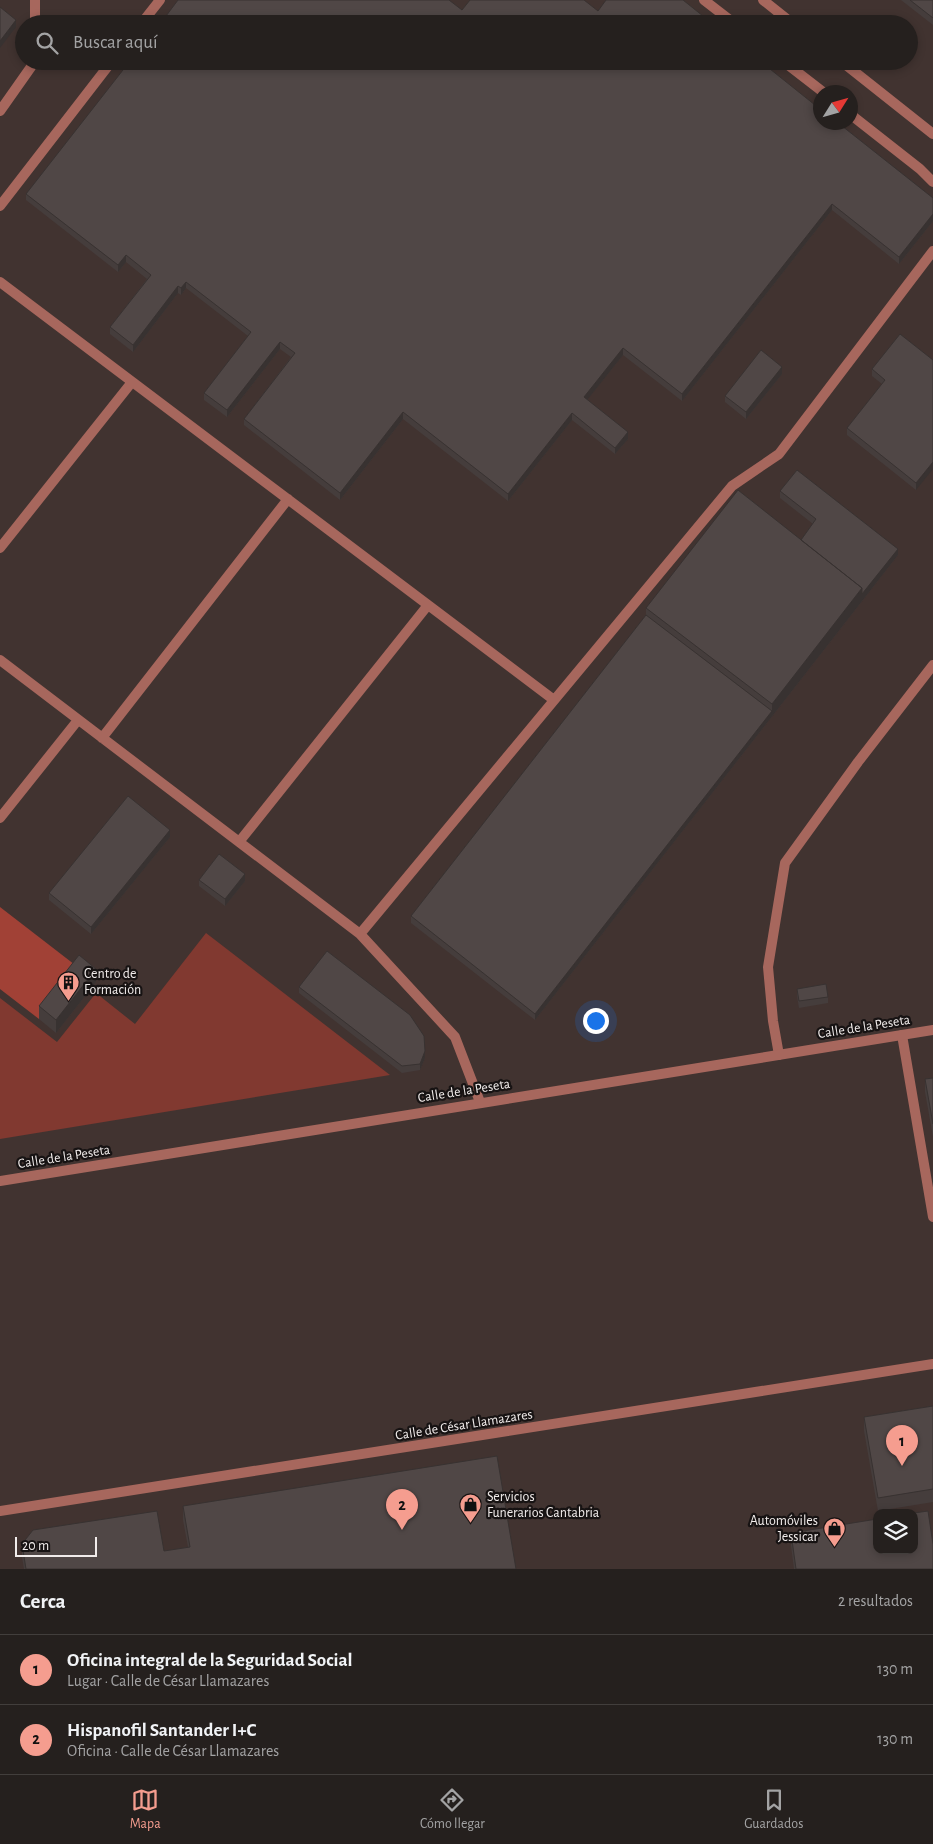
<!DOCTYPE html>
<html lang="es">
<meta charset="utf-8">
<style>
:root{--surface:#25201e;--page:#2d2827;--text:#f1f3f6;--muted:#a3a3a4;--line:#423e3c;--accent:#f59d8f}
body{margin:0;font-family:"Alegreya Sans",sans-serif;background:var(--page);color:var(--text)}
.controls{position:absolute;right:15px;bottom:15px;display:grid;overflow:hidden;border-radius:10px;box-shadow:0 2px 8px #0003}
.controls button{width:45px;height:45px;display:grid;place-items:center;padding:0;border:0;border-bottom:1px solid var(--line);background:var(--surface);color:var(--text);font:25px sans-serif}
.compass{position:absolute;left:813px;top:85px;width:45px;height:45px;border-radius:50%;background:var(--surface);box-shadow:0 2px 8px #0003;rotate:53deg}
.scale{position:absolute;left:15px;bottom:12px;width:82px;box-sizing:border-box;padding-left:5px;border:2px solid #f1eceb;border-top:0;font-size:14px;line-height:18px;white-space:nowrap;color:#f1eceb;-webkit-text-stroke:4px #171313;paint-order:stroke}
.you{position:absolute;left:595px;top:1020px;width:18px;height:18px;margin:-12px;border:4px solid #fff;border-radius:50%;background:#1a73e8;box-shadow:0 0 0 8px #1a73e833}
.badge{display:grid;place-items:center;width:32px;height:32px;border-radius:50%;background:var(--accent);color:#111;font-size:16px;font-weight:700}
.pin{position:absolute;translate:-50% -41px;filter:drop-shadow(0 1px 2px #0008)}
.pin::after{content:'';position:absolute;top:26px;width:18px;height:15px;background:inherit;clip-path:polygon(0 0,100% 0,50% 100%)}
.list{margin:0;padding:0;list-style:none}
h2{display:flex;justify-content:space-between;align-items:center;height:65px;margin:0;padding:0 20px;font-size:21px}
h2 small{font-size:16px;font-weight:400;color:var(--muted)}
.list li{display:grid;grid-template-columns:32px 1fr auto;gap:15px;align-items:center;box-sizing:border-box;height:70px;padding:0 20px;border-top:1px solid var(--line)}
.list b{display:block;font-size:19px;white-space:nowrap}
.list p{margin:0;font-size:16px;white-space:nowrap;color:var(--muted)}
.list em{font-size:16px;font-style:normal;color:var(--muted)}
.icon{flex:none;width:28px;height:28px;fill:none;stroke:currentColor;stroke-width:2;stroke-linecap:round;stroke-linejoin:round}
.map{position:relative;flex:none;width:933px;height:1569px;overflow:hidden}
.search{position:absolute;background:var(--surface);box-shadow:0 2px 8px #0003;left:15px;right:15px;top:15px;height:55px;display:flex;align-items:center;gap:12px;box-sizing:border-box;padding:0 18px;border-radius:28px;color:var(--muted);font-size:19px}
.sheet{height:205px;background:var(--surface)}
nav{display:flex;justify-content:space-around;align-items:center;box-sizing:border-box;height:70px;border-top:1px solid var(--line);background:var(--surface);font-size:14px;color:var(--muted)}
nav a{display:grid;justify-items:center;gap:2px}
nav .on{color:var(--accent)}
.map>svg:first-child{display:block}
.built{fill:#413330;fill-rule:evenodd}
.green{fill:#813930}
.water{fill:#a14136}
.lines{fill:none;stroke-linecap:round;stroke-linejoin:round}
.service{stroke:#a7675d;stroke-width:10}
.minor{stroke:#a7675d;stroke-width:10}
.wall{fill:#453d3c}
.shaded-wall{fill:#383231}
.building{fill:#504746;stroke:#383231}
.labels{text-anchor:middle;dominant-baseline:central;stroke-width:4.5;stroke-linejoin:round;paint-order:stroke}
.poi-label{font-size:14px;fill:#f1eceb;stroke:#171313;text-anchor:start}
.street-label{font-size:14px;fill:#f1eceb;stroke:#171313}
</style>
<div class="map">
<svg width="933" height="1569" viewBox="0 0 933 1569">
<rect width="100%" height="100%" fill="#312a28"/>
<!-- built -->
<path class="built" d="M0 0H933V1569H0ZM24 24H909V61H24ZM820 92H850V122H820ZM877 1513H914V1550H877Z"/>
<!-- green -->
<path class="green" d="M206 933 390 1075 0 1139V998L57 1042 96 993 135 1024Z"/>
<!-- water -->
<path class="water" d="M0 907 79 968 39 1019 0 989Z"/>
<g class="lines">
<!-- service -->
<path class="service" d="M704 0 735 24
M763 0 793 24
M35 24V0
M141 24 160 0
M783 61 823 92
M841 61 933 134
M0 111 31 67V61
M850 114 920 169 933 182
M0 206 112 61
M0 282 554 700
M0 548 132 382
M0 660 360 934 455 1037 480 1102
M102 738 288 499
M0 818 78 720
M239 842 428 605
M360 934 732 486 779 454 933 251
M902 1035 933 1217
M779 1055 773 1021 768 967 785 863 858 762 933 665"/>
<!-- minor -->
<path class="minor" d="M0 1181 933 1030
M0 1511 933 1364"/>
</g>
<!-- wall -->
<path class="wall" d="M901 0H933V25Z
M26 194 933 198V221L899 264 832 210 682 401 623 355 587 400 628 439 615 454 572 420 508 501 403 419 340 500 244 425V419L291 357 280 349 227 417 204 400V393L248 336 186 288 181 295 178 293 133 352 110 334V327L147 279 126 262 118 272 26 200Z
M933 360 916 490 847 435V428L882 384 872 376V369Z
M782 374 746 419 725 402V396Z
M780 491 898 555 535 1020 411 923V916L646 615V608L801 540 813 524 780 498Z
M170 837 91 934 49 900V893Z
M199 880 245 881 225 906 199 886Z
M96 982 56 1033 39 1019V1006Z
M299 987 425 1058 420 1070 402 1073 299 993Z
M797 989 828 997V1003L799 1008 797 996Z
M933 1078V1137L925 1092V1079Z
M933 1406V1502L878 1511 864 1431V1417Z
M183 1506 516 1569H24L22 1557V1544L164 1551 188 1547 183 1520Z
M791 1533 933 1569H794L791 1546Z"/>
<!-- shaded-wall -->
<path class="shaded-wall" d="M16 20V27L0 48V41Z
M832 204V210L682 401V394Z
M933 214V221L899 264V257Z
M126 255V262L118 272V265Z
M186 282V288L181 295V288Z
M178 286V293L133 352V345Z
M280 342V349L227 417V410Z
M623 348V355L584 404V397Z
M782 367V374L746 419V412Z
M403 412V419L340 500V493Z
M572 413V420L508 501V494Z
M628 432V439L615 454V448Z
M933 462V469L916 490V483Z
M898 549V555L535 1020V1014L772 711V704L862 588Z
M170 830V837L91 934V927Z
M245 874V881L225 906V899Z
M96 969V982L56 1033V1020Z
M425 1051V1058L420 1070V1064Z"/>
<!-- building -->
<path class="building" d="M178 0H449L462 10 470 0H584L598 11 606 0H683L713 24H160Z
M910 0H933V18Z
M0 7 16 20 0 41Z
M130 61H760L820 109V122H837L933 198V214L899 257 832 204 682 394 623 348 584 397 628 432 615 448 572 413 508 494 403 412 340 493 244 419 295 353 280 342 227 410 204 393 251 332 186 282 181 288 178 286 133 345 110 327 151 275 126 255 118 265 26 194Z
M900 334 933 360V462L916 483 847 428 885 380 872 369Z
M761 350 782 367 746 412 725 396Z
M797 470 898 549 862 594V588L801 540 816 519 780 491Z
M738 490 862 588 772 704 646 608Z
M646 615 772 711 535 1014 411 916Z
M128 796 170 830 91 927 49 893Z
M219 854 245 874 225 899 199 880Z
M327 951 410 1015 424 1036 425 1051 420 1064 402 1066 299 987Z
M79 955 96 969 56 1020 39 1006Z
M826 984 828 997 799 1001 797 989Z
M933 1078V1124L925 1079Z
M933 1406V1489L878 1498 864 1417Z
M497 1456 516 1569H26L22 1544 33 1530 157 1511 164 1551 190 1547 183 1506Z
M928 1511 933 1544V1569H796L791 1533 877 1519V1550H914V1513Z"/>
<!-- icons -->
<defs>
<symbol id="building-pin" viewBox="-11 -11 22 30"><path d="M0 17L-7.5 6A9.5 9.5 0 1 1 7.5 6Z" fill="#f59d8f" stroke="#171313"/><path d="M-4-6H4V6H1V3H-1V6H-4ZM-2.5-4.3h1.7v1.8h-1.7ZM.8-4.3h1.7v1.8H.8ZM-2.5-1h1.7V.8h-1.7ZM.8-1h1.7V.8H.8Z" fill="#111"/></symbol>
<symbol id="shop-pin" viewBox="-11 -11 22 30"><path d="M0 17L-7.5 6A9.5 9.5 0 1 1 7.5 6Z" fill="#f59d8f" stroke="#171313"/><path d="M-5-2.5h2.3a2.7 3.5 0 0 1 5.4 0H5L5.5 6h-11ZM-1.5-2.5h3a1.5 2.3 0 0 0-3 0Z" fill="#111"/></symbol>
</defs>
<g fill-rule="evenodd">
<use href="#building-pin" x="56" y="970" width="25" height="34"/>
<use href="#shop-pin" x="458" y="1492" width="25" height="34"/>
<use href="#shop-pin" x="822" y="1516" width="25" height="34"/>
</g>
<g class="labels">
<!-- poi labels -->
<g class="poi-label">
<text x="84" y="974">Centro de<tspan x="84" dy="16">Formación</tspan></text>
<text x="487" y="1497">Servicios<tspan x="487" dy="16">Funerarios Cantabria</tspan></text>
<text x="818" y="1521" text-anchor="end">Automóviles<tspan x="818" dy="16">Jessicar</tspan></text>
</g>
<!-- street labels -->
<g class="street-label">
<text transform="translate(864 1027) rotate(-9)">Calle de la Peseta</text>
<text transform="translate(464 1091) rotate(-9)">Calle de la Peseta</text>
<text transform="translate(64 1157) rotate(-9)">Calle de la Peseta</text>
<text transform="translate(464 1425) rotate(-9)">Calle de César Llamazares</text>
</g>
</g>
</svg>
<div class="controls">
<button><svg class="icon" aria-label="layers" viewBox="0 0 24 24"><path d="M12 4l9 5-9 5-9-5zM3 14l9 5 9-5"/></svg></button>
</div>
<svg class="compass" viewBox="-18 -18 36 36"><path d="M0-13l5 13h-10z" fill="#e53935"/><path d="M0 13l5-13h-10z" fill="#a3a3a4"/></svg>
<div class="scale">20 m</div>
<div class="you"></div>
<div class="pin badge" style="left:902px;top:1466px">1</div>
<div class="pin badge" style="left:402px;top:1530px">2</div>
<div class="search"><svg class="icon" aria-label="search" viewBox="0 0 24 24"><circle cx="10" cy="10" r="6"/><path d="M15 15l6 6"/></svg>Buscar aquí</div>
</div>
<section class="sheet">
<h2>Cerca<small>2 resultados</small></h2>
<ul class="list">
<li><span class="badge">1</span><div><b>Oficina integral de la Seguridad Social</b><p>Lugar · Calle de César Llamazares</p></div><em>130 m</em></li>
<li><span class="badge">2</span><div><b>Hispanofil Santander I+C</b><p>Oficina · Calle de César Llamazares</p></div><em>130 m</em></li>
</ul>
</section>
<nav>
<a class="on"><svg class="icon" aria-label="map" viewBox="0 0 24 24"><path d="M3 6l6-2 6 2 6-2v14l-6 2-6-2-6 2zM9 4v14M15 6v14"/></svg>Mapa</a>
<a><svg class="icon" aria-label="directions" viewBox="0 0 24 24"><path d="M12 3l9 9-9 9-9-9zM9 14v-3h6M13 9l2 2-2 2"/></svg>Cómo llegar</a>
<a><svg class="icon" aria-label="saved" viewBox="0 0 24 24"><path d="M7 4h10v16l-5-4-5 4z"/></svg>Guardados</a>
</nav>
